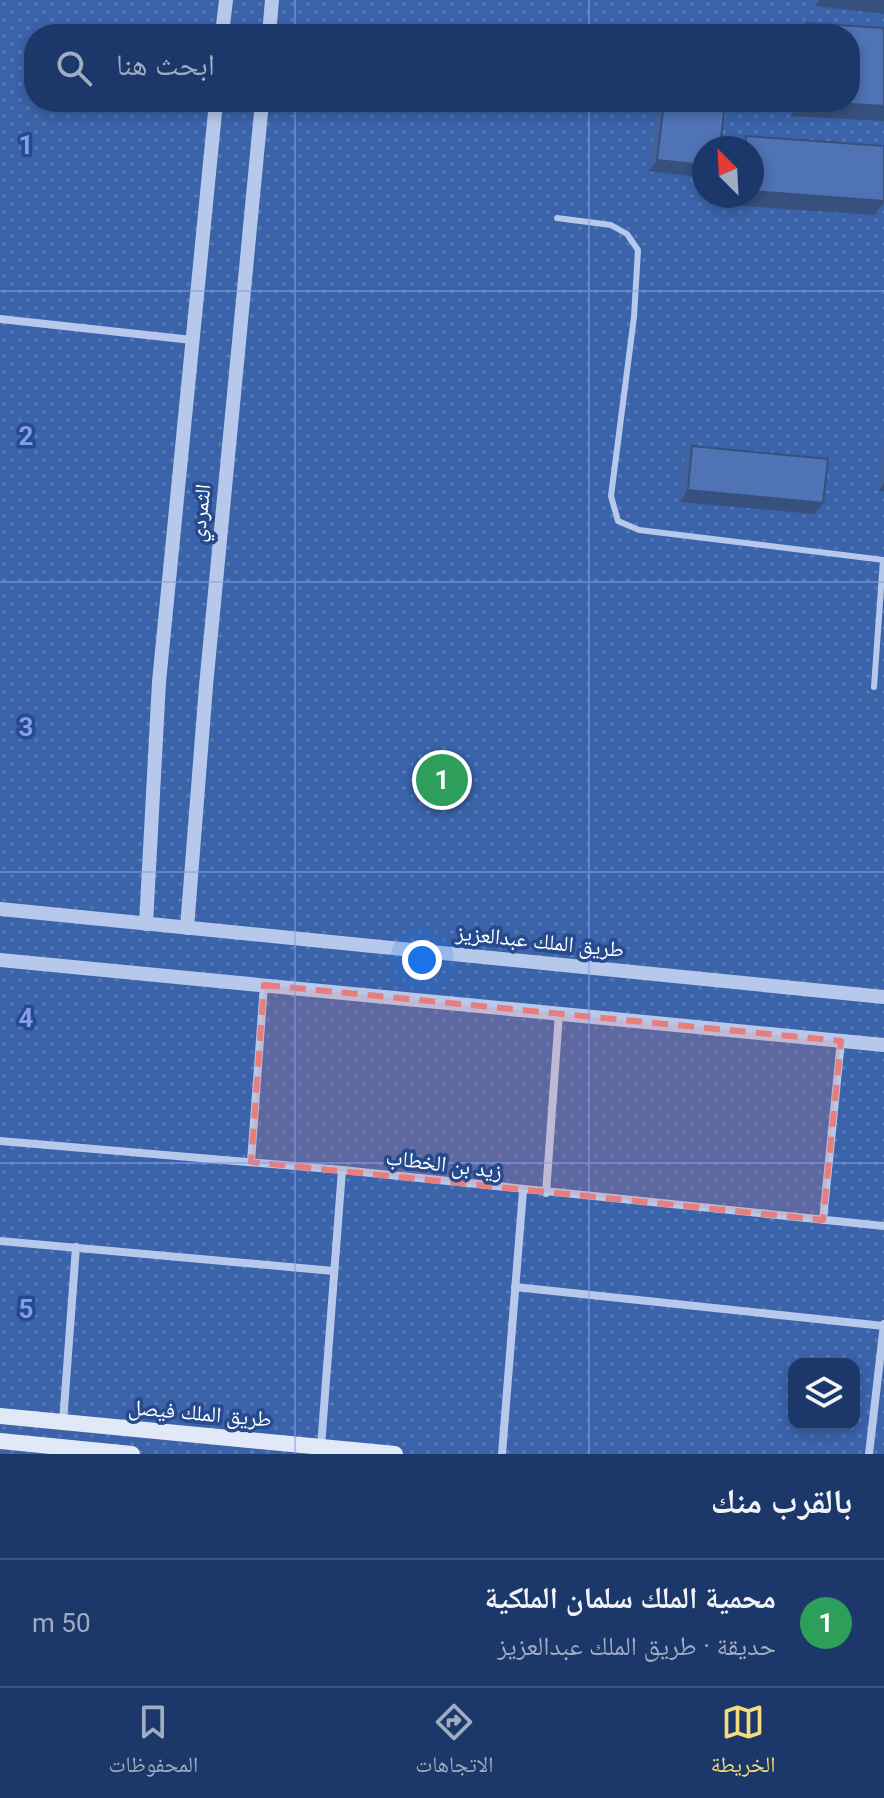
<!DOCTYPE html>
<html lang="ar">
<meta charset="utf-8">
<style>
:root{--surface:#1c386a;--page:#253f70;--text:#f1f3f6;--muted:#a0acc1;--line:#3a527e;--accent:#f4db7b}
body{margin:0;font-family:Roboto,"Noto Naskh Arabic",sans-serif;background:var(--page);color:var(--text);direction:rtl}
.controls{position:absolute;right:24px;bottom:24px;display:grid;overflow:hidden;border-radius:16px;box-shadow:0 4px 12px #0003}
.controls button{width:72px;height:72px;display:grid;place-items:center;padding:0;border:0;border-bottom:2px solid var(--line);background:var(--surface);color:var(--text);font:40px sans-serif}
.compass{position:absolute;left:692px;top:136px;width:72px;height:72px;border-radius:50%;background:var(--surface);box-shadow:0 4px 12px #0003;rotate:336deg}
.you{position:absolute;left:422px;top:960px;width:28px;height:28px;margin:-20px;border:6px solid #fff;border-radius:50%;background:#1a73e8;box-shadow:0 0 0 12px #1a73e833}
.badge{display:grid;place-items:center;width:52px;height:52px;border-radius:50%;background:var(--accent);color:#fff;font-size:26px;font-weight:700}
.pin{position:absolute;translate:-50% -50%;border:4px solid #fff;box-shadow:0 2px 8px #0006}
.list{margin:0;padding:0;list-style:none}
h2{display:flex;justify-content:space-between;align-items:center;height:104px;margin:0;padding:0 32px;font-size:34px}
h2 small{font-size:26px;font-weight:400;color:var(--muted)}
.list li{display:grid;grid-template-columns:52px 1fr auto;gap:24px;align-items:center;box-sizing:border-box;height:128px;padding:0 32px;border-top:2px solid var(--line)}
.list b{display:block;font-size:30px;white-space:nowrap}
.list p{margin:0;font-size:26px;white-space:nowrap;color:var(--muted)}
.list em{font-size:26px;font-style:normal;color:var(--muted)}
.icon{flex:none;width:44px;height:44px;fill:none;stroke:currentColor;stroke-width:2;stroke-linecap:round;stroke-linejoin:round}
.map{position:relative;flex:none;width:884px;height:1454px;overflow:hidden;direction:ltr}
.search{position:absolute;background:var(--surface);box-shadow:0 4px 12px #0003;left:24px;right:24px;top:24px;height:88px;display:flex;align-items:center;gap:20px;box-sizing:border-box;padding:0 28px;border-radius:32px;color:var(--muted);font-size:30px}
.sheet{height:232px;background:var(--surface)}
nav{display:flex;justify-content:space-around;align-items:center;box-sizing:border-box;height:112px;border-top:2px solid var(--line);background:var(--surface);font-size:22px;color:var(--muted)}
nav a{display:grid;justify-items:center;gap:4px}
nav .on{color:var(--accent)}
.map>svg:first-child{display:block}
.park{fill:url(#park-dots);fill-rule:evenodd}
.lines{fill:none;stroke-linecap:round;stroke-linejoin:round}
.service{stroke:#b6c9eb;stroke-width:6}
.minor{stroke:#b6c9eb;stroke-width:8}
.tertiary{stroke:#b6c9eb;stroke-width:14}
.secondary{stroke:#e1e9f9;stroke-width:16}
.wall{fill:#44639b}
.shaded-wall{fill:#37507e}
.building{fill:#4f73b4;stroke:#37507e;stroke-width:2}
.marked{fill:#e67e7e;fill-opacity:0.2;stroke:#e67e7e;stroke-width:6;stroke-dasharray:16 10;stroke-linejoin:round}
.grid{fill:none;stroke:#839eea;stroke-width:2;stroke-opacity:0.55}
.labels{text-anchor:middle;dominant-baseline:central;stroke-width:7;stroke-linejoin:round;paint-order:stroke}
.street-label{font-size:22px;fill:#fff;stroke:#264a8d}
.grid-label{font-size:26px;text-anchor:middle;font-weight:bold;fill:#839eea;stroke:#264a8d;stroke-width:7;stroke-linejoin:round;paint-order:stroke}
</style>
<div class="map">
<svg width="884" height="1454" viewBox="0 0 884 1454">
<defs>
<pattern id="park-dots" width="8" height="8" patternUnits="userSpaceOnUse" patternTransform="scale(2)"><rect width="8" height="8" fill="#3b63aa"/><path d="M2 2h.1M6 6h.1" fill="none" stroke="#587ab7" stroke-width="1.8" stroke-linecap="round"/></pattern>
</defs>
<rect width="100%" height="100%" fill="#264a8d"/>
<!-- park -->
<path class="park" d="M0 0H884V1454H0ZM34 34H850V102H34ZM704 148H752V196H704ZM794 1364H854V1424H794Z"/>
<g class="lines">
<!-- service -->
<path class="service" d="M557 218 611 225 627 234 638 250 634 317 611 496 618 521 639 530 884 560
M874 687 883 560"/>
<!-- minor -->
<path class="minor" d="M0 319 192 340
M0 1141 342 1170 884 1226
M251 1162 264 985
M546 1193 559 1014
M823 1220 841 1041
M0 1241 334 1271
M515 1287 884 1326
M63 1422 76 1247
M321 1447 342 1170
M502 1454 523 1191
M869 1454 884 1324"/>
<!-- tertiary -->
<path class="tertiary" d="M222 34 226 0
M269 34 272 0
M0 909 884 997
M146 924 159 682 216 102
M187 928 206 686 262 102
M0 960 884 1045"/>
<!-- secondary -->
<path class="secondary" d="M0 1416 395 1454
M0 1441 132 1454"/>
</g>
<!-- wall -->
<path class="wall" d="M806 23 884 28V121L791 116V102H850V34H799Z
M658 102H725L704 148V178L649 171Z
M746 136 884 146V202L875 215 731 205 732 196H752V148H737Z
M884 427V491H879Z
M692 446 815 514 680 502 684 458Z"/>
<!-- shaded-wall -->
<path class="shaded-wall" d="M819 0H884V14L815 6Z
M800 102 884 106V121L791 116Z
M657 160 704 165V178L649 171Z
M752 191 884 201V202L875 215 731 205 737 196H752Z
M884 483V491H879Z
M688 490 823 503 815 514 680 502Z"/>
<!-- building -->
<path class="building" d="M806 23 884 28V106L819 102H850V34H805Z
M664 102H725L720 148H704V165L657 160Z
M746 136 884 146V201L752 191V148H745Z
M692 446 828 459 823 503 688 490Z"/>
<!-- marked area -->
<path class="marked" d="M264 985 841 1041 823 1220 251 1162Z"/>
<!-- grid -->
<path class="grid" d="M295 0V34M589 0V34M295 102V1454M589 102V1454M0 291H884M0 582H884M0 872H884M0 1163H884"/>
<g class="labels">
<!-- street labels -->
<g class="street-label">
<text transform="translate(200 513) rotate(-84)">الثمردي</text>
<text transform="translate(540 941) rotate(6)">طريق الملك عبدالعزيز</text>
<text transform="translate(444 1164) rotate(7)">زيد بن الخطاب</text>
<text transform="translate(200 1413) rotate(5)">طريق الملك فيصل</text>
</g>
</g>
<g class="grid-label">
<text x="26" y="154">1</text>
<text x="26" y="445">2</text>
<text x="26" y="736">3</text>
<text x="26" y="1027">4</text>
<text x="26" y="1318">5</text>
</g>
</svg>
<div class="controls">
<button><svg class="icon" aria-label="layers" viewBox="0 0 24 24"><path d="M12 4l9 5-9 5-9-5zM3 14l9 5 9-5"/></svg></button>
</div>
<svg class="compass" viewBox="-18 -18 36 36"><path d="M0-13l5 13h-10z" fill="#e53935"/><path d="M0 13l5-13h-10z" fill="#a0acc1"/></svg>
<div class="you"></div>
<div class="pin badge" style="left:442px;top:780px;background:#2e9e5b">1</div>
<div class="search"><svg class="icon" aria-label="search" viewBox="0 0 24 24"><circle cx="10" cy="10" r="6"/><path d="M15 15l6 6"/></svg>ابحث هنا</div>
</div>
<section class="sheet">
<h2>بالقرب منك<small></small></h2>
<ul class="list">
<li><span class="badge" style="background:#2e9e5b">1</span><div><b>محمية الملك سلمان الملكية</b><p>حديقة · طريق الملك عبدالعزيز</p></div><em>50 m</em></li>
</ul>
</section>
<nav>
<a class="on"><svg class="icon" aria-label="map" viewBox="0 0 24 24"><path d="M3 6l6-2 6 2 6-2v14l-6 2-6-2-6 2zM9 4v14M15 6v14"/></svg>الخريطة</a>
<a><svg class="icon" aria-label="directions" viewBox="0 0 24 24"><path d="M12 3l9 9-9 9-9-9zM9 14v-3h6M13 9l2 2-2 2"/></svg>الاتجاهات</a>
<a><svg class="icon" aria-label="saved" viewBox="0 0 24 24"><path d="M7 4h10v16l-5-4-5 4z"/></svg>المحفوظات</a>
</nav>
